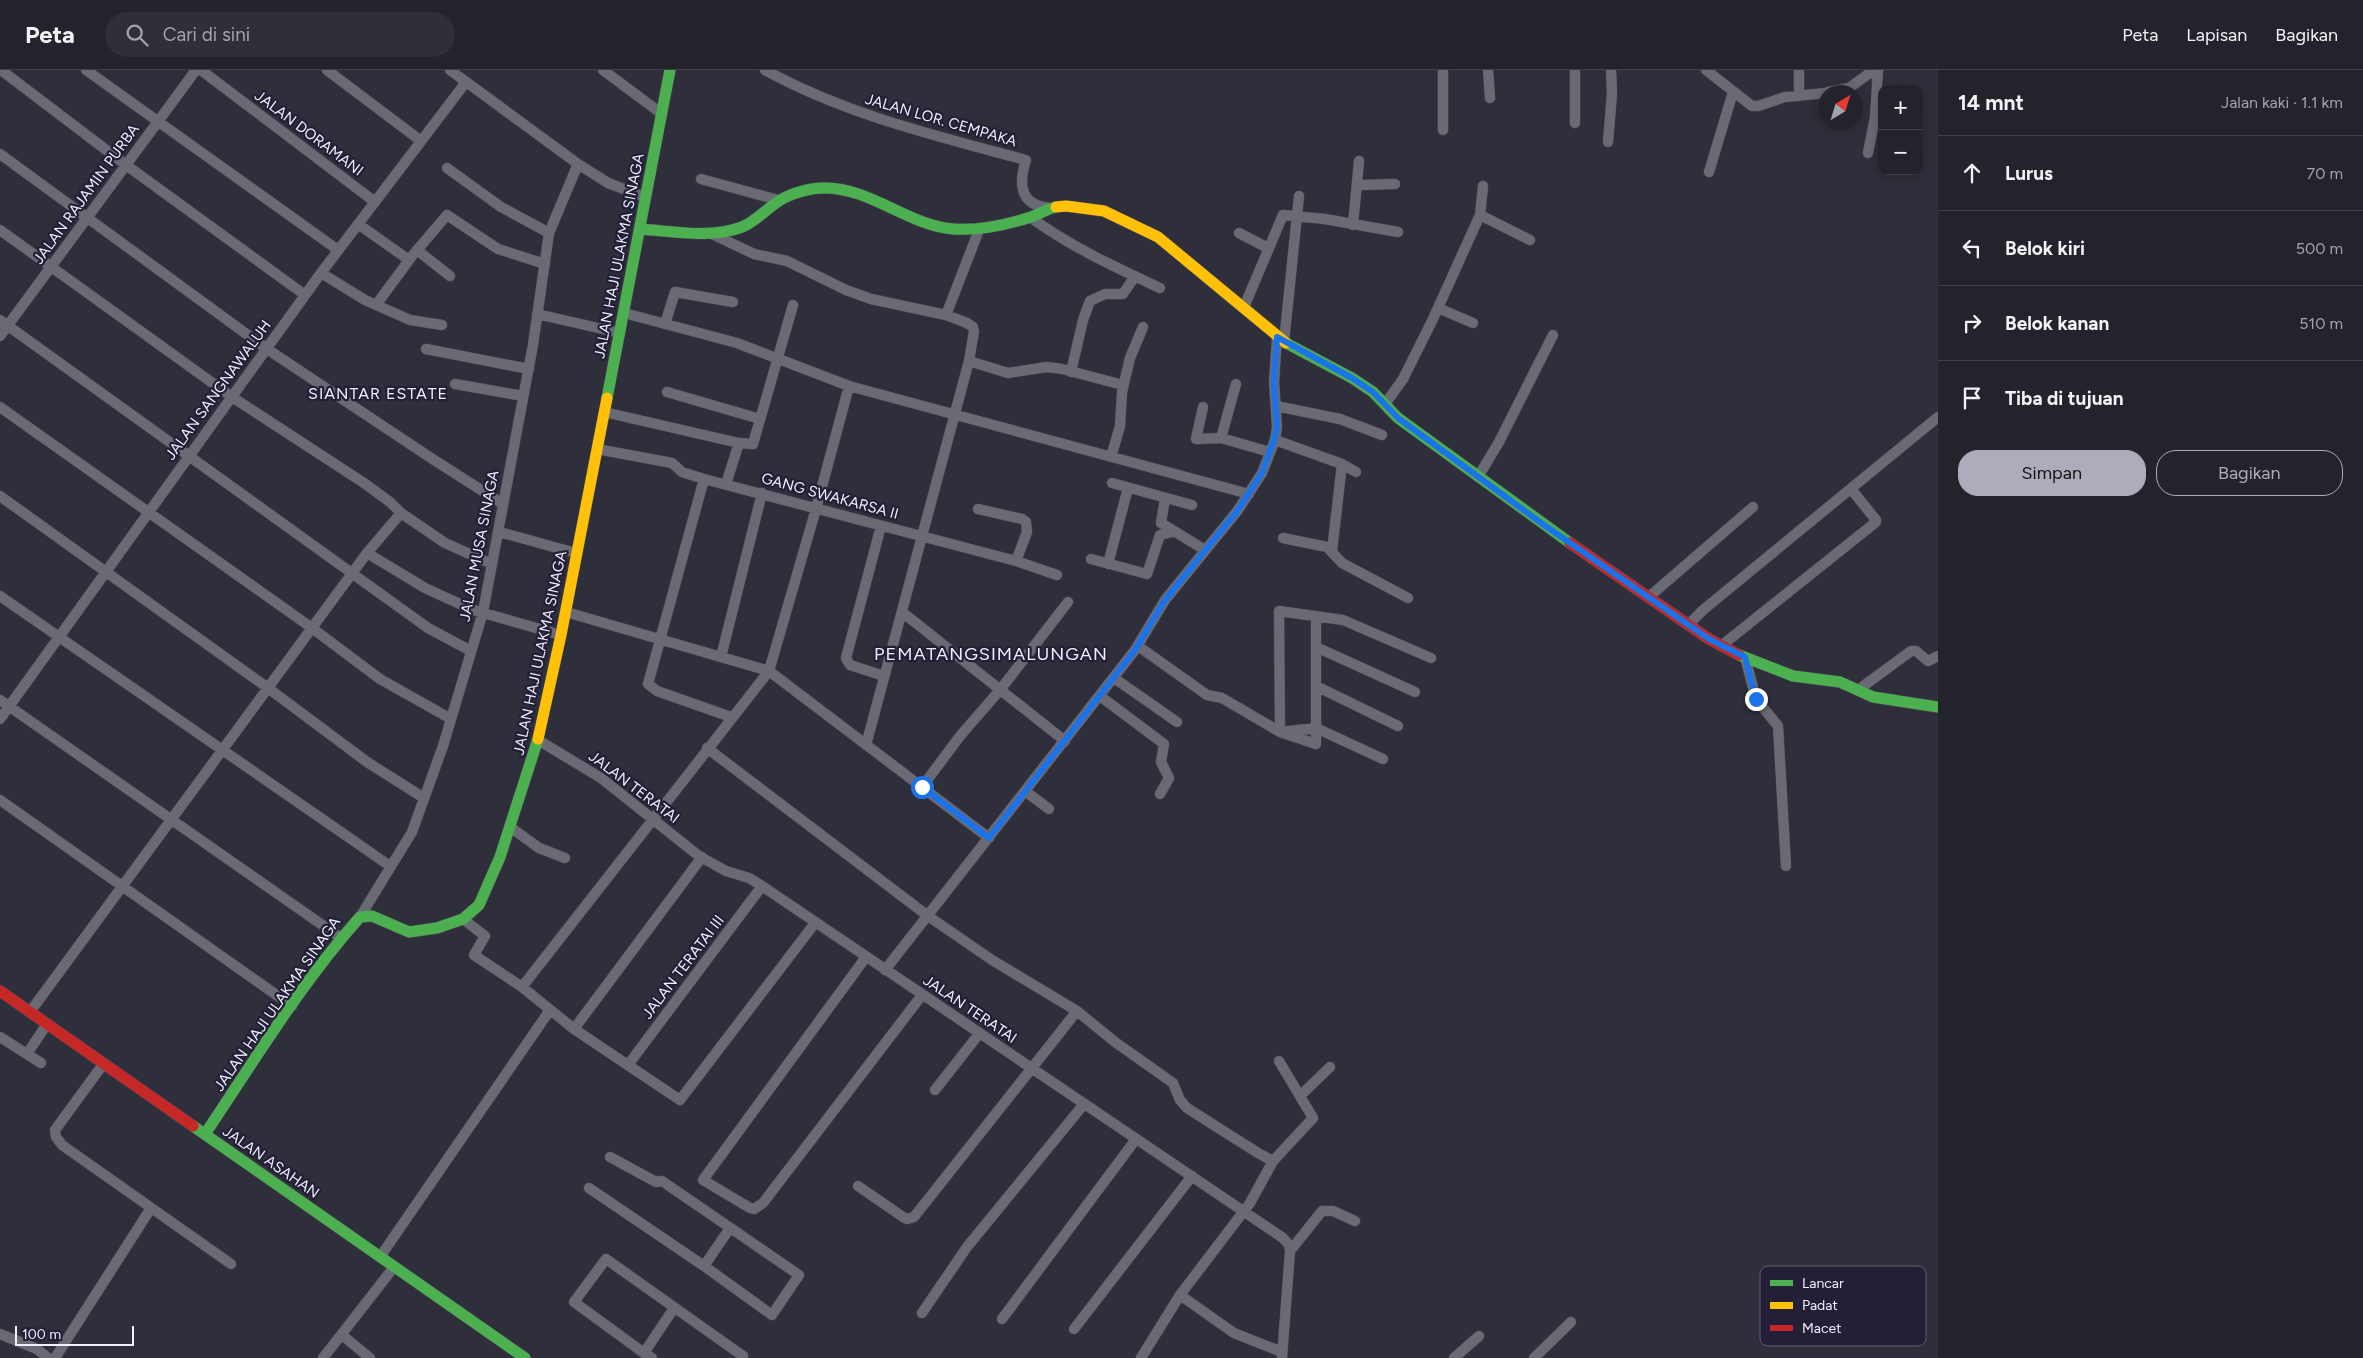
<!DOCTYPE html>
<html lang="id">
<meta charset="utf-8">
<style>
:root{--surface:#23232c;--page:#2f2f38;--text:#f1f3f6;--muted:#a3a4a9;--line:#404048;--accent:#acacba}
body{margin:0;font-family:Figtree,sans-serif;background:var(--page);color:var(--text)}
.controls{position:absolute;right:15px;top:15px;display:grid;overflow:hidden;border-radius:10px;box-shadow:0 2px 12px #0003}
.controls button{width:45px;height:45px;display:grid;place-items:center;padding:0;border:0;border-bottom:1px solid var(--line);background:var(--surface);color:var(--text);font:25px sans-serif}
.compass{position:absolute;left:1818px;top:15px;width:45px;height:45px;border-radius:50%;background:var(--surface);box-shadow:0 2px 12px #0003;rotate:38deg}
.scale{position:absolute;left:15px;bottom:12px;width:119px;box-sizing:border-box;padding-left:5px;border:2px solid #f0efff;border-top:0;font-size:14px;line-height:18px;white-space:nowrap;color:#f0efff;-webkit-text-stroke:4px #221f36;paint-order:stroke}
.stop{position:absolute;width:15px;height:15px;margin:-11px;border:4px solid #1a73e8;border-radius:50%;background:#fff}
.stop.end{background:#1a73e8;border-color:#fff;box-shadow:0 1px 5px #0008}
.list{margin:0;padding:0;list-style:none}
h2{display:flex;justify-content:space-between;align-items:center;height:65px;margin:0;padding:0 20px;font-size:21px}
h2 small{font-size:16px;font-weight:400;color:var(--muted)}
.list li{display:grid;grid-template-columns:32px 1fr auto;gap:15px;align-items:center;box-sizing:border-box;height:75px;padding:0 20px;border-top:1px solid var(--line)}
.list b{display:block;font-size:19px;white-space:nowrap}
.list em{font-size:16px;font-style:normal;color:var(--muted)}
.actions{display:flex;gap:10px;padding:15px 20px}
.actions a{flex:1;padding:11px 0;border:1px solid var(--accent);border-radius:20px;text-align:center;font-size:18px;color:var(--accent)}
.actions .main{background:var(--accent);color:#111}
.icon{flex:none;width:28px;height:28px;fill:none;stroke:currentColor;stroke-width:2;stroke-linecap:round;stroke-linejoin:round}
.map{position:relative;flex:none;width:1938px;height:1288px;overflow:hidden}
header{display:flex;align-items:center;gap:30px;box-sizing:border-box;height:70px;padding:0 25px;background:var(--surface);border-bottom:1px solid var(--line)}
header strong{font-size:24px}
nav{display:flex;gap:28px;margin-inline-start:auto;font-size:18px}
.search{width:350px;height:45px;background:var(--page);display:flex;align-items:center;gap:12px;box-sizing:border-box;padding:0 18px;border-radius:28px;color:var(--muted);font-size:19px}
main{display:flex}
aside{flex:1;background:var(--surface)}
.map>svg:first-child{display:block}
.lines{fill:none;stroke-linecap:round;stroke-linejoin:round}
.street-casing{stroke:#4c4b56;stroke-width:11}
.fast-casing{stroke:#4c4b56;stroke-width:12}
.slow-casing{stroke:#4c4b56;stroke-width:12}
.jam-casing{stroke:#4c4b56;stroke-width:12}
.street{stroke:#6a6a75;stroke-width:10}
.fast{stroke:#4caf50;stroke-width:11}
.slow{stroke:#ffc107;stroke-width:11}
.jam{stroke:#c62828;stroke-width:11}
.route{stroke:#1a73e8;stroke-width:6}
.labels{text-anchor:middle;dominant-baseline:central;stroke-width:4.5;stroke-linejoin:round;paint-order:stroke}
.street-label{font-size:15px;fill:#f0efff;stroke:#221f36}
.neighbourhood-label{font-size:16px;letter-spacing:1px;fill:#f0efff;stroke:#221f36}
.quarter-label{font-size:18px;letter-spacing:1px;fill:#f0efff;stroke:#221f36}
.key{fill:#221f36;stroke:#605d72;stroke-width:1}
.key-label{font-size:14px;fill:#f0efff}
</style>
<header>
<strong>Peta</strong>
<div class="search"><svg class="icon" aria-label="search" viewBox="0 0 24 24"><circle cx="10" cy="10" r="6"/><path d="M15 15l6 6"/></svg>Cari di sini</div>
<nav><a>Peta</a><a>Lapisan</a><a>Bagikan</a></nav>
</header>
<main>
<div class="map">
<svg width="1938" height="1288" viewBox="0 0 1938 1288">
<rect width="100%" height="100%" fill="#2f2f3b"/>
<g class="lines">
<defs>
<path id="street" d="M1 0 126 95 305 225
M86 0 338 180
M201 0 375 132
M327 0 421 71
M450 0 578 94 608 113 645 127
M603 0 662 44
M765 0C847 45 937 66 1026 90 1018 115 1020 136 1051 138
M1488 0 1490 28
M1706 0 1752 36H1758L1785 27 1826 23
M1799 0V26
M1828 22 1849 18 1874 0
M1575 53V0
M1443 60V0
M1608 72 1612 23 1611 0
M1868 83 1875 47 1878 0
M0 84 267 279 431 388 503 434
M447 98 501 137 549 163
M1709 102 1733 22
M701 109 778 130
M1358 115 1395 114
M1480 145 1530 170
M1030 147C1071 177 1115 197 1160 218
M358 154 409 190
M1353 155 1359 91
M0 160 232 327 364 413 390 432 401 443 445 473 492 494
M1239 163 1268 178
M712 164 754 184 787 191 846 220 871 229 946 245 967 253 973 257 974 261 969 291 866 675
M417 180 450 206
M321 203 365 230 410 250 442 255
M376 235 412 186 447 145 498 179 545 194
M1244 237 1283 145 1325 149 1398 162
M1438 238 1473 253
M624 243 737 273 849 316 1249 424
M537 244 620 263
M946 245 979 160
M0 250 428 558 471 581
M665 254 675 222 733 232
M0 266 196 0
M1284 272 1299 126
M426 279 529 299
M969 291 1008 303 1047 297 1062 299 1123 315
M1071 302 1083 250 1090 231 1105 224H1123L1135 206
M455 314 523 326
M667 322 760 349
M1385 334 1403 309 1432 251 1480 145 1483 116
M1276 336 1340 349 1382 365
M0 337 312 558 380 609 451 649
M1203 337 1196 369 1221 368 1270 382
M604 342 739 373 753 374 793 235
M1221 368 1236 314
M1275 370 1342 394 1356 402
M597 379 672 393 682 402 704 409 1016 491 1057 505
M1111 387 1120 356 1122 322 1130 288 1143 257
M1478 407 1499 372 1553 265
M704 409 648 614 657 621 731 647
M1112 413 1192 435
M726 414 739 373
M0 426 268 618 367 692 424 728
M1165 429 1161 453 1205 480
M978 439 1022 449 1026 452 1027 462 1016 491
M881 456 846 588 850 595 884 606
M498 462C525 468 550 477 577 483
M1283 468 1327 477 1342 493 1408 528
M1332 481 1342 394
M367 483 425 518 473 540 561 565
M1091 489 1147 504 1160 465 1173 462
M1108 494 1128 418
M0 526 390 796
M1650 526 1753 437
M566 542 769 601 989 768
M902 542 1065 671
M1688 555 1703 540 1938 347
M1138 576 1207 625 1222 628 1280 662 1316 674V546
M1721 576 1876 452V450L1851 419
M1316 577 1415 622
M721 587 762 423
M1745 587 1756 629 1778 656 1786 796
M1114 608 1177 652
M1316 616 1398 656
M1858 620 1911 581H1916L1928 591 1938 586
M1100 626 1164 674 1161 692 1169 708 1160 724
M0 630 341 868
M0 649 321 203 466 12
M538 670 601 708 699 786 726 801 749 808 762 816 1283 1168 1289 1175 1290 1181 1282 1288
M707 678 928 846 992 890 1077 941 914 1147 907 1149 903 1147 858 1116
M1383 689 1316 658 1280 662 1279 541 1343 550 1431 588
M922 717 960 666 1000 620 1068 532
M1025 721 1049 739
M0 730 292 936
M510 757 539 778 565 788
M360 847 412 762 443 676 483 542 533 275 549 163 578 94
M463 849 485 866 474 885 522 917 574 959 680 1030 815 853
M866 887 703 1110 750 1138 754 1139 763 1133 922 925
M885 900 1135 580 1165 530 1238 440 1262 403 1275 370 1277 357 1274 312 1277 267
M522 917 769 601 816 439 849 316
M1077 941 1115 972 1173 1013 1180 1030 1187 1038 1258 1083 1273 1091
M30 942 367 483 401 443
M574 959 702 787
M0 967 41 993
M27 984 47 954
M104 993 55 1060 56 1067 62 1075 231 1194
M628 995 762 816
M935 1020 979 964
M1301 1025 1330 997
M610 1087 656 1112 662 1111 799 1205 772 1245 704 1196 730 1158
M589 1118 704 1196
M1290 1181 1322 1141H1333L1355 1151
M380 1187 550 940
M1180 1225 1234 1263 1282 1282
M922 1243 967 1177 1084 1034
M1002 1249 1136 1069
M1074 1259 1192 1106
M0 1264 37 1279 48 1288
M342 1265 370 1288
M644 1283 574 1232 606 1189 743 1286 742 1288
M55 1288 151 1138
M323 1288 394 1197
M652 1288 644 1283 674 1238
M1141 1288 1180 1225 1250 1133 1273 1091 1313 1048 1279 991
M1454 1288 1479 1266
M1534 1288 1571 1252"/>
<path id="fast" d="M640 159C672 161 711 169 742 157 759 150 770 134 786 127 796 122 812 118 823 118 870 117 907 155 953 159 979 161 1006 155 1031 147 1039 144 1047 139 1056 137
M1286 273 1352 308 1373 322 1398 348 1570 473
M607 328 670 0
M1739 585 1793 606 1840 612 1873 627 1938 637
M193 1056 525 1288
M205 1064C254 991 301 913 360 847L372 846 409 862 437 858 463 849 479 835 500 787 538 669"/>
<path id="slow" d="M1056 137 1066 136 1104 141 1158 167 1286 273
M538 669 561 565 607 328"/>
<path id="jam" d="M1570 473 1709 569 1739 585
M0 921 193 1056"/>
</defs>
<!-- street casing -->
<use href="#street" class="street-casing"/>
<!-- fast casing -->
<use href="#fast" class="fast-casing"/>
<!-- slow casing -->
<use href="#slow" class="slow-casing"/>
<!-- jam casing -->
<use href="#jam" class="jam-casing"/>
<!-- street -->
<use href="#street" class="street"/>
<!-- fast -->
<use href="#fast" class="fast"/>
<!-- slow -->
<use href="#slow" class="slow"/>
<!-- jam -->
<use href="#jam" class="jam"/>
</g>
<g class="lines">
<!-- route -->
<path class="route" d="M922 717 989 768 1135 580 1165 530 1238 440 1262 403 1274 370 1277 357 1274 312 1277 267 1352 308 1373 322 1398 348 1544 455 1709 569 1745 587 1756 629"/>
</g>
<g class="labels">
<!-- street labels -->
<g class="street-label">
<text transform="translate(941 50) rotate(16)">JALAN LOR. CEMPAKA</text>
<text transform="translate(309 63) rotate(37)">JALAN DORAMANI</text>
<text transform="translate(86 124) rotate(-54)">JALAN RAJAMIN PURBA</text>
<text transform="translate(619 186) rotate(-79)">JALAN HAJI ULAKMA SINAGA</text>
<text transform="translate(218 320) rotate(-54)">JALAN SANGNAWALUH</text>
<text transform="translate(830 426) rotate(15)">GANG SWAKARSA II</text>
<text transform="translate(479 476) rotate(-79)">JALAN MUSA SINAGA</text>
<text transform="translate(540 583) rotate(-78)">JALAN HAJI ULAKMA SINAGA</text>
<text transform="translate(634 717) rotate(37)">JALAN TERATAI</text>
<text transform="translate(683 897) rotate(-53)">JALAN TERATAI III</text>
<text transform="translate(277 934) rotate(-55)">JALAN HAJI ULAKMA SINAGA</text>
<text transform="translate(970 939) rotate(34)">JALAN TERATAI</text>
<text transform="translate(271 1092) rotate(35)">JALAN ASAHAN</text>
</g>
<!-- neighbourhood labels -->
<g class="neighbourhood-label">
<text x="378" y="323">SIANTAR ESTATE</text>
</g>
<!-- quarter labels -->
<g class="quarter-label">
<text x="991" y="584">PEMATANGSIMALUNGAN</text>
</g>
</g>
<!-- legend -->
<rect x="1760" y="1196" width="166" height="80" rx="8" class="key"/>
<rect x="1770" y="1210" width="23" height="6" fill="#4caf50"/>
<rect x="1770" y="1232" width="23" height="7" fill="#ffc107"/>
<rect x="1770" y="1255" width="23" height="6" fill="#c62828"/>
<g class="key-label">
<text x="1802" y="1218">Lancar</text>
<text x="1802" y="1240">Padat</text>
<text x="1802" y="1263">Macet</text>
</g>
</svg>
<div class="controls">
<button>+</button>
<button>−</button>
</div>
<svg class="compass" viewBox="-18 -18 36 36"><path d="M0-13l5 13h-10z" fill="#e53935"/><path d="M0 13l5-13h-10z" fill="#a3a4a9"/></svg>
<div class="scale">100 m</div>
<div class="stop" style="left:922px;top:717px"></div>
<div class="stop end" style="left:1756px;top:629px"></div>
</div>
<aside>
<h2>14 mnt<small>Jalan kaki · 1.1 km</small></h2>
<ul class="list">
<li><svg class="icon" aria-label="ahead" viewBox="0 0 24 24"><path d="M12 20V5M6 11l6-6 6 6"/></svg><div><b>Lurus</b></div><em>70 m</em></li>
<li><svg class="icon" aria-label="left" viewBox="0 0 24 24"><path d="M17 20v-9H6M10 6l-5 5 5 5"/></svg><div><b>Belok kiri</b></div><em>500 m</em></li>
<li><svg class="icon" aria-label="right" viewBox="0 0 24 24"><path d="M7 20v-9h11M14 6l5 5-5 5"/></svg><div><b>Belok kanan</b></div><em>510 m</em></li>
<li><svg class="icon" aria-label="arrive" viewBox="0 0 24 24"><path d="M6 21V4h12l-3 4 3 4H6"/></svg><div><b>Tiba di tujuan</b></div></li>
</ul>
<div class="actions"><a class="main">Simpan</a><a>Bagikan</a></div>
</aside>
</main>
